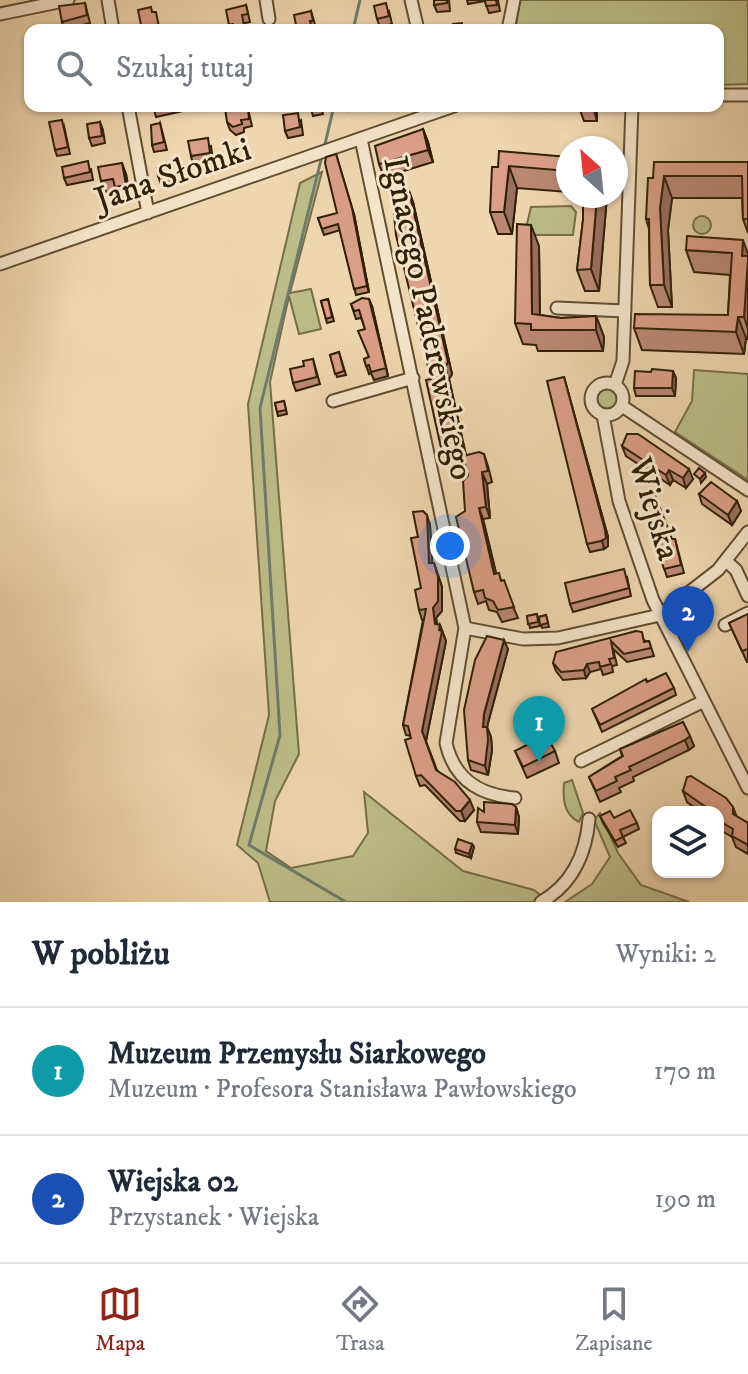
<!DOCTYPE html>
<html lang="pl">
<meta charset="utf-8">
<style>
:root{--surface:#fff;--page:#f2f2f3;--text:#1f2937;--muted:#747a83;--line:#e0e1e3;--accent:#8f2418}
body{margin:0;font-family:"IM FELL DW Pica",serif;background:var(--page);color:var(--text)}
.controls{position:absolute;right:24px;bottom:24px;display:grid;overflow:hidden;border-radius:16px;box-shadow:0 2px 6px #0004}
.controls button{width:72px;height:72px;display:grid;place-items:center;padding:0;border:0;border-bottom:2px solid var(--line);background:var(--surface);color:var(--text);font:40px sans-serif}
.compass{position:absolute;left:556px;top:136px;width:72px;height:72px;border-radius:50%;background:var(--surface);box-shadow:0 2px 6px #0004;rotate:333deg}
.you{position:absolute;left:450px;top:546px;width:28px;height:28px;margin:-20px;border:6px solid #fff;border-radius:50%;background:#1a73e8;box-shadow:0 0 0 12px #1a73e833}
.badge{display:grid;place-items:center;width:52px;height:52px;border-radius:50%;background:var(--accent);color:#fff;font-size:26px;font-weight:700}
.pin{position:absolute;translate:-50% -66px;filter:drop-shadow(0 2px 4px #0008)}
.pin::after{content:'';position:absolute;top:42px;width:28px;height:24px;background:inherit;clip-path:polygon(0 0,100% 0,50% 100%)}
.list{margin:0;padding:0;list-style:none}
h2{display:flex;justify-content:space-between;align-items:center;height:104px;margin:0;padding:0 32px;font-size:34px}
h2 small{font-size:26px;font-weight:400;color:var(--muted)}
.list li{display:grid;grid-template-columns:52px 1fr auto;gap:24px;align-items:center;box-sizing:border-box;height:128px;padding:0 32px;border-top:2px solid var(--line)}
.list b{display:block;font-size:30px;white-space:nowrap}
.list p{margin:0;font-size:26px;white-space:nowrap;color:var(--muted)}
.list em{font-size:26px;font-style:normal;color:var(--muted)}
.icon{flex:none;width:44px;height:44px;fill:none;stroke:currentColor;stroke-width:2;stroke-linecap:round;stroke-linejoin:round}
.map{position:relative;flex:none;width:748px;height:902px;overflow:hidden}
.search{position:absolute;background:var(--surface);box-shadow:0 2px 6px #0004;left:24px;right:24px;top:24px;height:88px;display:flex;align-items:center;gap:20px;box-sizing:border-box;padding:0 28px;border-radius:16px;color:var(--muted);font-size:30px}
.sheet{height:360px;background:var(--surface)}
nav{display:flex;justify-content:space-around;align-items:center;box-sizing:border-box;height:112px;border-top:2px solid var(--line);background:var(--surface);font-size:22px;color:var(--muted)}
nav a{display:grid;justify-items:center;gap:4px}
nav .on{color:var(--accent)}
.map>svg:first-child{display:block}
.green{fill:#bcbd88;stroke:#766e47;stroke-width:2}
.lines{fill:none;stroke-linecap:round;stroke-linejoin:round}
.stream{stroke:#6f7c68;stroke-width:3}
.minor-casing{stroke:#604e30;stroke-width:15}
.minor{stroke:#f4e4ca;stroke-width:11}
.wall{fill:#bb8973;stroke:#312006;stroke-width:2}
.shaded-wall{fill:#996f5e;stroke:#312006;stroke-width:2}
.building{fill:#da9f86;stroke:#312006;stroke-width:2}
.labels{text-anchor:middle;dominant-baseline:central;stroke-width:6;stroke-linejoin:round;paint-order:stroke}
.street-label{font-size:34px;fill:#312006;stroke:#f4e4ca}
</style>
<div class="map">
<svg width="748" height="902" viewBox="0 0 748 902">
<rect width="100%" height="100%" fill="#eed6ae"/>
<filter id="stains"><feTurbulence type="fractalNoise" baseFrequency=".0025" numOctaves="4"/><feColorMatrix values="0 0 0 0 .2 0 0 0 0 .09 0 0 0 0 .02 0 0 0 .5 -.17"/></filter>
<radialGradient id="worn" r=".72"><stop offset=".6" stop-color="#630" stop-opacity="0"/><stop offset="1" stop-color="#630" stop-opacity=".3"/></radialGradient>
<!-- green -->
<path class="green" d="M520 0H748V84L718 85V30H553L516 26Z
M322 172 290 293 311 289 321 329 299 334 289 296 270 382 299 754 275 801 266 851 291 868 353 856 368 833 364 792 463 871 534 890 549 902H270L258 863 237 845 269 715 248 404 300 183Z
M571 206 576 212 573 235H530L526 228 531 207Z
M693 225a9 9 0 1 1 18 0a9 9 0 1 1-18 0Z
M694 370 748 374V480L675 432 692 401Z
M595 399a11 11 0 1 1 22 0a11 11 0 1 1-22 0Z
M572 780 583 813 579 822C563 814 563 798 564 783Z
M600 813 618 853 641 885 689 902H565L592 884 610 857 594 820Z"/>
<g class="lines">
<!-- stream -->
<path class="stream" d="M353 30 360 0
M325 144 334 106
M321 160 260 408 280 735 249 845 346 902"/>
<defs>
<path id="minor" d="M108 0 113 30
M266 0 269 19
M411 0 418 30
M0 14 68 0
M508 30 514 0
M718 95H748
M128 106 148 213
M361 139 465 628 446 743C454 779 479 795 515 798
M0 264 454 106
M557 308 625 311
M591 399a16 16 0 1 1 32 0a16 16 0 1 1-32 0Z
M615 385 623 361 632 106
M333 401 413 378
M622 406 748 490
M603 415 619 501 653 600 748 788
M726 561 736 570 748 596
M725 625 748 613
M465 628 523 639 558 638 660 615 718 570 748 532
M581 761 704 701
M541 902C573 884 586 853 589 819"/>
</defs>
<!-- minor casing -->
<use href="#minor" class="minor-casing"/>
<!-- minor -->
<use href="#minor" class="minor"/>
</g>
<!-- wall -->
<path class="wall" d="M449 0 450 11 437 12 434 5Z
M467 0H498L500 11 489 13 485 1 468 4Z
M85 3 90 23 64 30 62 22Z
M246 5 250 22 245 23 246 30H230L229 25Z
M311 11 316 28 313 29V30H297Z
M389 11 392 24 380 27 377 19Z
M153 106H205L156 117Z
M242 106 243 110 248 109 252 126 244 128V132L236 135 230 130 227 122Z
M310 106H321L323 114 313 116Z
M347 106H374L375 107 348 111Z
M594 106 597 114V121H584L580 110Z
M301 120 303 135 288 138 285 131Z
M100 122 103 130 105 143 92 146 89 138Z
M160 123 167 150 154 152 152 145Z
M64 126 70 154 57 156 55 150Z
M423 129 428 142 433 162 384 177 379 164Z
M211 146 213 161 193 164 191 156Z
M568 157V192L517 188 512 234H498L490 212 498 167Z
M748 162V233L743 219 742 198H672L668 230 672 307H658L650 285 649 229 646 219 653 178Z
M166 163 171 182 167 186 161 184 158 176Z
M91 169 93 180 67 185 64 178Z
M126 174 130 196 119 198 116 190 105 192 101 181Z
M409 191 413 202 452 374 449 379 466 455 484 454 488 466 492 482 487 484 490 518 483 519 496 573 502 581 518 618 502 622 497 612 489 610 486 601 478 604 474 592 465 511 468 476 465 465 450 469 446 463 442 452 431 379Z
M583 196H607L599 291H585L577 270 583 220Z
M354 214 369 292 356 295 340 230 324 235 318 218Z
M539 246 540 315 561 318 596 316 604 337 603 351H538L536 345 523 344 515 323Z
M686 250 748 254V339L746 338 744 354 642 350 634 328 728 315 730 275 694 272Z
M328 299 334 321 327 323 321 301Z
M351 304 372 306 388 376 374 380 371 373 369 374 364 359 369 357 365 329 361 318 356 319Z
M339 352 346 375 337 377 330 355Z
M313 359 320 384 296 391 293 383 304 366Z
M564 377 608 537V546L604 549 590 552 587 544Z
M676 378 675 396H636L634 388Z
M284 401 287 414 278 416 275 403Z
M622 446 693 479 686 488 673 480 670 485 626 456Z
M699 494 737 501 741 511 732 525 702 504Z
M641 498 672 539H675L684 573 667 577Z
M430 525 432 563H434L442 587V611L436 618 437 624 440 625 446 641 426 741 437 770 474 810 465 821H460L425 785 420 786 416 776 411 736 406 735 403 725 423 620H422L419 610 421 588 418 537Z
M627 577 631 596 573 612 570 604Z
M537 614 540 626 530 628 527 616Z
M748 614V662H747L729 623Z
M546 615 549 627 542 628 539 617Z
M636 631 645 641H649L654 656 627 662 613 649 617 665 612 666 613 672 603 675 601 669 590 672 586 678 563 680 556 671 553 663Z
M508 649 488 723 487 727 491 737 492 750 488 775 471 770 468 760Z
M647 682 674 688 676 695 602 732 592 709Z
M683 722 694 746 689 750 633 777 634 781 619 788 621 792 600 802 589 777 622 756 620 749Z
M515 751H555L559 763 527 778Z
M683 791 733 807 737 817 748 823V854L736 847 732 837 722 831 718 824V812H701L687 802Z
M516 807 519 817 518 834 481 832 477 822 484 812Z
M600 816 637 823 639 829 623 837 626 843 618 847 603 823Z
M472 844 474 847 471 858 456 853 455 849Z"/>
<!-- shaded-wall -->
<path class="shaded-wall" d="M593 106H594L597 114V121Z
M423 129 428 142 433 162 428 150Z
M336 154 354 214 369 292 367 286Z
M122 163 126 174 130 196 126 185Z
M166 163 171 182 167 186 164 178Z
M509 166 517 188 512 234 504 212Z
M664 176 672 198 668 230 672 307 664 285 660 208Z
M409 191 413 202 452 374 449 379 468 465 463 453Z
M597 196H607L599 291 591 269Z
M531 225 539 246 540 330 532 314Z
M743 240 748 254V329L744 317 742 256Z
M369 299 372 306 388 376 386 368Z
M596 316 604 337 603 351 596 330Z
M738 317 746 338 744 354 736 332Z
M673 371 676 378 675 396 672 388Z
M564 377 608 537V546L604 549Z
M689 469 693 479 686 488 683 478Z
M669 470 673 480 670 485 666 475Z
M482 472 487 484 490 518 486 507Z
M705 473 706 477 701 483 700 479Z
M737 501 741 511 732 525 728 515Z
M479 508 483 519 499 585 494 574Z
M427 515 430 525 433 573 429 563Z
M434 563 442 587V611L436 618 439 634 435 624 433 608Z
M440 625 446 641 426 741 422 731Z
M504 640 508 649 488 723 486 736 483 727 484 714Z
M587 664 590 672 586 678 584 670Z
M487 727 491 737 492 750 488 775 485 766Z
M690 736 694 746 689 750 685 740Z
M470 800 474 810 465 821 461 811Z
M516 807 519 817 518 834 515 825Z
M472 844 474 847 471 858 469 854Z"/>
<!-- building -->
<path class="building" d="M434 0H447V3L434 5Z
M485 0H496L497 5 486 6Z
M85 3 87 15 62 22 59 6Z
M386 3 389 16 377 19 374 6Z
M246 5 248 14 242 15 244 26 239 30H235L233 24 229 25 226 10Z
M151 7 152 12H156L159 27 142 30 138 10Z
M311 11 313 21H310L312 29 297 30 294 15Z
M462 23 463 30H454L453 24Z
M514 25 522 27V30H513Z
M546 25H556V30H545Z
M153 106H168L153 109Z
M242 106V110L248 109 249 119 241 120 242 124 233 127 227 122 225 108Z
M580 106H593V110H580Z
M298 113 300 127 285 131 283 115Z
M62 120 68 147 55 150 49 122Z
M100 122 102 136 89 138 87 124Z
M160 123 164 142 152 145 151 125Z
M423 129 428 150 379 164 375 146Z
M208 138 210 153 191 156 188 141Z
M499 151 568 157V171L509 166 504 212H490L492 167H498Z
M336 154 352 208 367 286 354 289 338 224 322 229 318 218 337 213 325 163 326 157Z
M88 161 90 172 64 178 62 167Z
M654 162H748V219H743L742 176H664L660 208 664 285H650L649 219H646L648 178H653Z
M122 163 126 185 115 187 113 179 101 181 98 167Z
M166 163 168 174 164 178 158 176 157 168Z
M409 191 448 362 445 368 463 453 446 457 442 452 426 380 431 379 396 235 392 194Z
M583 196H597L591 269 577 270 583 220Z
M517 224 531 225 532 314 561 318 596 316V330H531V324L515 323Z
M687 236 743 240 742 256H748V259L744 317H738L736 332 634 328 635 314 728 315 732 253 686 250Z
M362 298 369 299 386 368 371 372 369 365 366 366 364 359 369 357 358 331 365 329 359 310 354 311 351 304Z
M328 299 332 317 326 319 321 301Z
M339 352 344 371 335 374 330 355Z
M313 359 317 377 293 383 290 369 304 366 303 361Z
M652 369 673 371 672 388H634L635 371 651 372Z
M564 377 605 530 606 538 601 541 587 544 547 381Z
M284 401 286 410 277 412 275 403Z
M627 434H638L689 469 683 478 669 470 666 475 622 446Z
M479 452 484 454 488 471 482 472 486 507 479 508 494 574 499 573 501 581 504 580 514 607 498 610 493 601 485 598 483 590 474 592 456 517 465 511 463 481 468 476 463 456Z
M699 468 705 473 700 479 694 474Z
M711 482 737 501 728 515 699 494Z
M655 495 672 539H675L681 565 664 569 641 498Z
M423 511 427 515 429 563H434L438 577V601L433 608 435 624 440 625 439 630 442 631 422 731 436 770 455 782 470 800 461 811H456L421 775 416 776 405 740 411 738 408 726 403 725 426 609 419 610 415 590 421 588 411 538 418 537 413 512Z
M624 569 629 588 570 604 565 583Z
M537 614 538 622 528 624 527 616Z
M748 614V649L742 651 729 623Z
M546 615 548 623 540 625 539 617Z
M636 631 642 632 644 642 649 641 651 648 624 654 611 641 614 658 609 659 611 664 600 667 599 662 587 664 584 670 561 672 553 663 556 652Z
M487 636 504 640 484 714 483 727H487L488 740 485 766 468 760 464 710 475 660Z
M666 673 674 688 600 725 592 709 646 679 647 682Z
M683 722 690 736 685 740 629 767 631 770 615 777 617 781 596 791 589 777 623 756 620 749Z
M546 735 555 751 523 767 515 751Z
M691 776 726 798 733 807V814L748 823V845L732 836 733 829 718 820 719 816 718 815V812H713L683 791 687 777Z
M484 802 512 804 516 807 515 825 477 822 478 808 484 812Z
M630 810 637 823 620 830 623 837 615 841 600 816 610 811 614 818Z
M458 839 472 844 469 854 455 849Z"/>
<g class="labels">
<!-- street labels -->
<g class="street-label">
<text transform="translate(173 175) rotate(-19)">Jana Słomki</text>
<text transform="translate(428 318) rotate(78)">Ignacego Paderewskiego</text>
<text transform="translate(654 509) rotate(73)">Wiejska</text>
</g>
</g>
<rect width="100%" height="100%" filter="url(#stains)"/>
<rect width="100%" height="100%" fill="url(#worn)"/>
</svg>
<div class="controls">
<button><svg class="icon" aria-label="layers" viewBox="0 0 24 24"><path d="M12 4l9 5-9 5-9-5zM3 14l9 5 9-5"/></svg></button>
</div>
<svg class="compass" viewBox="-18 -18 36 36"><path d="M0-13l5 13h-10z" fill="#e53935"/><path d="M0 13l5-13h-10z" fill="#747a83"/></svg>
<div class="you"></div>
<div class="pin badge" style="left:539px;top:762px;background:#0f9aa8">1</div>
<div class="pin badge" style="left:688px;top:652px;background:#1a4fb4">2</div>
<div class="search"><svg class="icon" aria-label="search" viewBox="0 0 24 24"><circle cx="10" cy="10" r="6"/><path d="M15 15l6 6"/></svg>Szukaj tutaj</div>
</div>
<section class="sheet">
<h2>W pobliżu<small>Wyniki: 2</small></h2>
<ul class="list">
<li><span class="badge" style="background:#0f9aa8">1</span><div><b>Muzeum Przemysłu Siarkowego</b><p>Muzeum · Profesora Stanisława Pawłowskiego</p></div><em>170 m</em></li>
<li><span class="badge" style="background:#1a4fb4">2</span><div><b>Wiejska 02</b><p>Przystanek · Wiejska</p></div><em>190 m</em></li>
</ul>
</section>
<nav>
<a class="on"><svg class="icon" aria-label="map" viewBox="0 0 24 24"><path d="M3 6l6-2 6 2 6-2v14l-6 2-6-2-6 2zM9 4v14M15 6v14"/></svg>Mapa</a>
<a><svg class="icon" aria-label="directions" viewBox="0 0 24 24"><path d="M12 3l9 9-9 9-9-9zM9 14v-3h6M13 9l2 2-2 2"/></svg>Trasa</a>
<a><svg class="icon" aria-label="saved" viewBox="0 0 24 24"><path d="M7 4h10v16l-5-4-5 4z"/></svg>Zapisane</a>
</nav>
